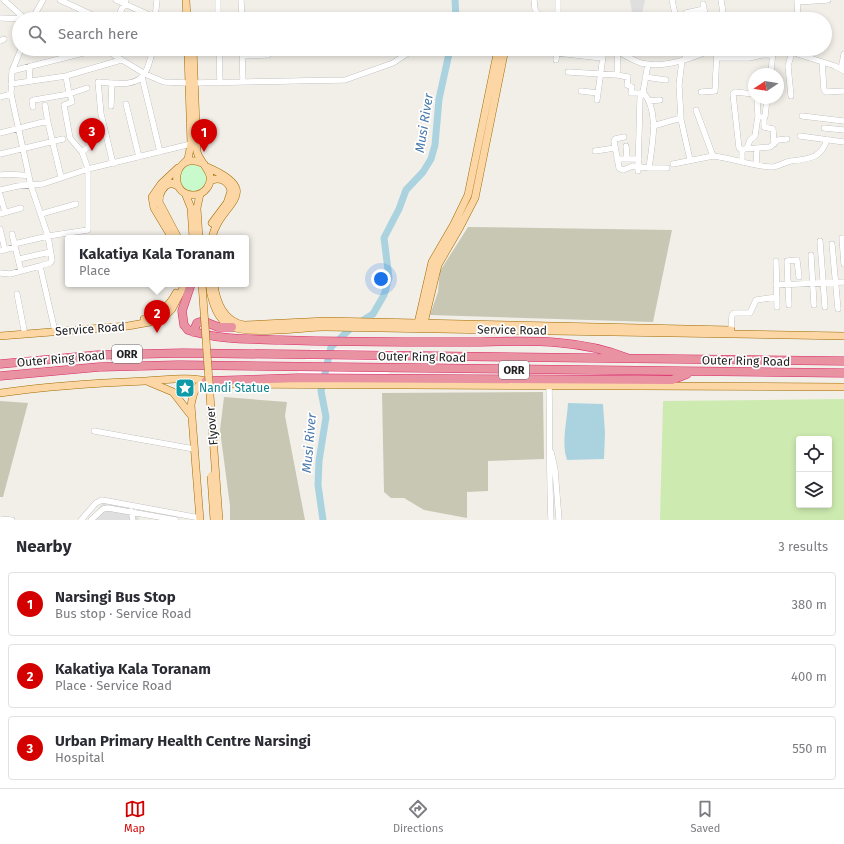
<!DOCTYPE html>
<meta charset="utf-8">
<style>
:root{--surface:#fff;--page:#f7f7f7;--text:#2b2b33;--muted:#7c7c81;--line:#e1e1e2;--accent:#d40000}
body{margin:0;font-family:"Fira Sans",sans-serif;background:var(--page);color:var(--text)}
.controls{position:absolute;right:12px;bottom:12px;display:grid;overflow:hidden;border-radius:4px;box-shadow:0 2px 6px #0003}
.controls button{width:36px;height:36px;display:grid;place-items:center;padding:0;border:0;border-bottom:1px solid var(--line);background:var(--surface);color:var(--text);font:20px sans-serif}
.compass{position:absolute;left:748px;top:68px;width:36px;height:36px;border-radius:50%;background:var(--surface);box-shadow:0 2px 6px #0003;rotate:258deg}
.you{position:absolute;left:381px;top:279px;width:14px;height:14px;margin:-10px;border:3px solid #fff;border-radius:50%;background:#1a73e8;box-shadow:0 0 0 6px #1a73e833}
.badge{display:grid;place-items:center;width:26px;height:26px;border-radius:50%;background:var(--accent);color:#fff;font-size:13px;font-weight:700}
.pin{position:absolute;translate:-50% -33px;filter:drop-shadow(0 1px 2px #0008)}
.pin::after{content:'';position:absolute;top:21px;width:14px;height:12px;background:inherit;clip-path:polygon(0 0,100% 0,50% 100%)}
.popup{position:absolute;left:65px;top:235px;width:184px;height:52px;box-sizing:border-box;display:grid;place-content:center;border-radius:4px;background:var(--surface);filter:drop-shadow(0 1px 3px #0005);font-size:13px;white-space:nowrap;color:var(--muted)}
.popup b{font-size:15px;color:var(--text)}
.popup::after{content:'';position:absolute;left:50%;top:100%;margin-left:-8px;border:8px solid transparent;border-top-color:var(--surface)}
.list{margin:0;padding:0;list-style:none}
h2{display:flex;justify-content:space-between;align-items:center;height:52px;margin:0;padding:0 16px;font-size:17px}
h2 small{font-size:13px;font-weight:400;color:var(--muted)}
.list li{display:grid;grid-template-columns:26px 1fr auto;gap:12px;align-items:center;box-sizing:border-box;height:64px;margin:0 8px 8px;padding:0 8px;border:1px solid var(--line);border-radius:4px}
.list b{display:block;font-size:15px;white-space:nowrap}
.list p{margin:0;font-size:13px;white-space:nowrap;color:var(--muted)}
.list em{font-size:13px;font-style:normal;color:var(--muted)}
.icon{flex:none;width:22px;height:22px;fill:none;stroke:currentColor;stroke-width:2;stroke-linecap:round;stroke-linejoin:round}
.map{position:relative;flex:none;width:844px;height:520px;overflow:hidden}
.search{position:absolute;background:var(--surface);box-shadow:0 2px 6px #0003;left:12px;right:12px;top:12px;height:44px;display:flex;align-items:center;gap:10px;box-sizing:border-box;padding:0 14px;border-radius:22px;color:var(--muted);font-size:15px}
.sheet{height:268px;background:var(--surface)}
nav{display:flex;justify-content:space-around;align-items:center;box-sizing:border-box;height:56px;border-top:1px solid var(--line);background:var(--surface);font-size:11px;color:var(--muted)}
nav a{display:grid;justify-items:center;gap:2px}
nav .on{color:var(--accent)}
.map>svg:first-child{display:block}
.residential{fill:#e0dfdf}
.construction{fill:#c7c7b4}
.grass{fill:#cdebb0;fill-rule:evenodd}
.park{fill:#c8facc}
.water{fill:#aad3df}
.pier{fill:#fff}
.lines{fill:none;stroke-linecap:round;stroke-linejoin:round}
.river{stroke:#aad3df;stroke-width:7}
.minor-casing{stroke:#a9a9a9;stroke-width:6}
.major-casing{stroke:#a06b00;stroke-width:8}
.highway-casing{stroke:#dc2a67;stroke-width:9}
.minor{stroke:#fff;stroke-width:5.5}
.major{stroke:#fcd6a4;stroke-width:7}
.highway{stroke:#e892a2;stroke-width:8}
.major-bridge-casing{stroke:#a06b00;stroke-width:8;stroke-linecap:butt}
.major-bridge{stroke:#fcd6a4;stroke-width:7}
.labels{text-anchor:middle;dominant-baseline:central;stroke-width:3.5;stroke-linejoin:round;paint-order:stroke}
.shield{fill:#fff;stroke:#646464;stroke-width:1}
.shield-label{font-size:11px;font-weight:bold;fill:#222}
.street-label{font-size:12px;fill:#222;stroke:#fff}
.culture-label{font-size:12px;fill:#0d838f;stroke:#fff;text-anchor:start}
.water-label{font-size:13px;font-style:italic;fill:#4a7aab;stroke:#fff}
</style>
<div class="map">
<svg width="844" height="520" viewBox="0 0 844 520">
<rect width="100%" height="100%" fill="#f2efe9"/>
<!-- residential -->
<path class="residential" d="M630 0H645L641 19H633Z
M103 503 136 510 139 520H89Z"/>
<!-- construction -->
<path class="construction" d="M468 227 672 230 653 322 430 315 438 292 440 271Z
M543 392 544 459 488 461V491L467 492V518L424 510 404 498H391L384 492 382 393Z
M224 397 287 402 285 416 305 520H230V506L220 430Z
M0 401 28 403 3 497H0Z"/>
<!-- grass -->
<path class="grass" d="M844 399V520H660L663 401ZM799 439H829V505H799Z"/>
<!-- park -->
<path class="park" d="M180 178a13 13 0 1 1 26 0a13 13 0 1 1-26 0Z"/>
<!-- water -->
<path class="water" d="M568 403 603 404 605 433 604 459 567 460C561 442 567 422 568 403Z"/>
<!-- pier -->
<path class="pier" d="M311 349 400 350 394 361 305 360Z
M304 362 393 364 388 375 298 373Z"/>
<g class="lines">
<!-- river -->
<path class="river" d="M455 0 456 19
M323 520 318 485 319 461 326 417 321 391 331 347 351 328 373 314 384 295 389 278 384 238 399 209 406 190 423 172 431 159 435 145 439 99 450 49"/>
<defs>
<path id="minor" d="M4 0 24 18
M60 0 101 19
M116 0 158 19
M218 0V19
M241 0 242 19
M534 0 535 9 540 19
M558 0V19
M672 0 676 19
M721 0 724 19
M797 0 798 19
M798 2 828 0
M703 4 706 19
M686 13 704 9
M0 18 33 19
M155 18 157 0
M34 19 35 14 43 0
M117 19 126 0
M478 19H491
M0 41 4 39
M21 49 12 71 11 94 31 186 48 236 52 260 50 263 40 266 54 327
M104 49 145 74 164 82 189 83
M219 49 220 83
M242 49 243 82
M589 49 604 50
M614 49C623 54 632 60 641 63 664 69 693 58 713 49
M684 49 686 59
M782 49 835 66 844 71
M557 53 602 58
M243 56 268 55
M718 58H749L762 55H772
M556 60 557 49
M822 62 824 90 826 92 844 91
M841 69 844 54
M12 71 99 49
M568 72 617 75 618 51
M771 74 773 49
M617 75 628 77 627 85 632 87 631 93H642
M142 77 160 152
M645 77 666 80
M29 81 30 66
M194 83 345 80 393 63 414 49
M11 84 66 76 121 60
M581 91 598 93
M701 92 715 91 717 49
M69 94 87 88
M791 96 788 66 792 52
M0 97 11 94
M597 100 604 49
M649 101 660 100
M126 104 139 157
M45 105 48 123
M111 106 112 83
M33 107 32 101 34 100 69 94 66 76
M696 110 713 156C732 158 751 166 771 167 778 167 784 162 791 161 809 159 822 158 827 139
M680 115 690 160
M802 116 844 121
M762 117H765L767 98
M764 117V127L773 129 774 144
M653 126 681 118 679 85 682 60
M824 128 844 130
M0 133 43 122 48 123 61 177
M800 136 844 142
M624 137 615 139 614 141 619 168 623 170 633 166 649 168C652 144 660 112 643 92
M626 146 627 158
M747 148 750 140 755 136 758 116 757 98
M743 150 739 148 733 94 735 92 754 94
M595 151 615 148
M82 152 91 145
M0 154 63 139
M617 159H639
M742 162V151L744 149 770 147 778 140 787 139
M113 164 101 114 98 82C112 83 137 88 145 73 149 66 151 57 153 49
M673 164 713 156
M756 165 757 149
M649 168H667
M638 171 640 98 643 92 648 64
M0 175C10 173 18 176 29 175
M0 190 18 186 43 184 88 169 191 144
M0 195 5 212
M0 214 21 208
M41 214 76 204
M0 229 5 250
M12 234 21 271
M844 238H842L844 264
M820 241 825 307
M14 244 48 236 88 230V169L82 152 70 138 64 105 72 102 70 93
M832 244 838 309
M0 251 15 247
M811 255 814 305
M19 259 50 252
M776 261 777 307
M0 273 10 274 40 266
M776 285 844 282
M17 294 24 330
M789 305 787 261 797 260 799 277
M731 330 732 315 734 313H750L756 300 777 297
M549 385C550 430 549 475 551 520
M94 431 194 449
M551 452 555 469 559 520
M131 511 133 520
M0 519 12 520
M81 520 96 503 102 500 200 518
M91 520 103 509 108 508 176 520"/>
<path id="major" d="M186 0 187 19
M193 49 197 152C201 165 217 174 207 188 204 192 199 195 194 195 166 196 174 148 204 164
M184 163 188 159 191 144 188 54
M207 167C267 193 218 204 212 238
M210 181C219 176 229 181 231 191L227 203 212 223
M178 186 171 183C163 186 159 193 159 202L178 238
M185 193 191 208 193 238
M172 238 154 208 152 197 161 184 178 168
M199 238 197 208 200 194
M209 284C211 298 215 316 228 325 245 336 303 327 325 327L844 336
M214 284C216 302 224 322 244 325L326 321 731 330
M144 319C159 315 169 307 176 293
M418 323 432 262 454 224 468 195 498 49
M424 323 438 265 460 227 475 198 505 49
M0 336 128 326 150 322 166 315 172 309 185 284
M149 382 173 392 190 414
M222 384 844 387
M0 393C49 386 97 383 146 381 166 380 191 376 210 382
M200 520 191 405C193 394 195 385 206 381"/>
<path id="highway" d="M191 284 182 311 184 325 188 330C218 340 250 339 281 340 341 342 400 342 460 342 515 342 574 336 627 358
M193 332 197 323 203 321 218 327H232
M0 364 98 355 183 353 844 361
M0 376 99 367 179 365 844 373
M206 381 299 378 672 380 687 374"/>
</defs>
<!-- minor casing -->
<use href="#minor" class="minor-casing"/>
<!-- major casing -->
<use href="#major" class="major-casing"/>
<!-- highway casing -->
<use href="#highway" class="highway-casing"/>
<!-- minor -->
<use href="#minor" class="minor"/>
<!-- major -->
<use href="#major" class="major"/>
<!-- highway -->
<use href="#highway" class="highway"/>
<defs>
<path id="major-bridge" d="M202 284 219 520
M211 476 214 520"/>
</defs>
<!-- major-bridge casing -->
<use href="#major-bridge" class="major-bridge-casing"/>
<!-- major-bridge -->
<use href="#major-bridge" class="major-bridge"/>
</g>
<!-- icons -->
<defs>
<symbol id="sight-square" viewBox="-11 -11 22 22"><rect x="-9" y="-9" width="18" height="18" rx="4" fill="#0f9aa8" stroke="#fff"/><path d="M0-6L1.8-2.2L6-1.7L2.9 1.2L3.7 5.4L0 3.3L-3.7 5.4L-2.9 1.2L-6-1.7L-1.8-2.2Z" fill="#fff"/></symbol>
</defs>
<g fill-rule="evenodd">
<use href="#sight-square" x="174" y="377" width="22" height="22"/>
</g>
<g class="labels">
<!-- shield labels -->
<g class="shield">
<rect x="112" y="345" width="30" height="18" rx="3"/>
<rect x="499" y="361" width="30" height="18" rx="3"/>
</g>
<g class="shield-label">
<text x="127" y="354">ORR</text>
<text x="514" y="370">ORR</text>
</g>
<!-- street labels -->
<g class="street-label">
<text transform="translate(90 329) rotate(-4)">Service Road</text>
<text transform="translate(512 330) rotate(1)">Service Road</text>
<text transform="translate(422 357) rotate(1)">Outer Ring Road</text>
<text transform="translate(61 359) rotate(-5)">Outer Ring Road</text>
<text transform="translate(746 361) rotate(1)">Outer Ring Road</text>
<text transform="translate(212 426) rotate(-95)">Flyover</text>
</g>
<!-- culture labels -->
<g class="culture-label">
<text x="199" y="388">Nandi Statue</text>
</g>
<!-- water labels -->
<g class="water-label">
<text transform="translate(424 123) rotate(-81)">Musi River</text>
<text transform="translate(309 443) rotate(-85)">Musi River</text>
</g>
</g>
</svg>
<div class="controls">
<button><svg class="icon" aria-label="locate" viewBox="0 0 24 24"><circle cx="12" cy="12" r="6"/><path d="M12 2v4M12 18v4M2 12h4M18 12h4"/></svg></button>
<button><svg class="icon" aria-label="layers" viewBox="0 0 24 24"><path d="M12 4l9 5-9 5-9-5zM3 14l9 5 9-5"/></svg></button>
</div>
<svg class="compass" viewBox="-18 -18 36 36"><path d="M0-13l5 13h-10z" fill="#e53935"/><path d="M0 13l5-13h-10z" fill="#7c7c81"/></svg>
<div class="you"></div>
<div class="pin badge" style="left:204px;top:152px">1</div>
<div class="pin badge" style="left:157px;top:333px">2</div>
<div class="popup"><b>Kakatiya Kala Toranam</b>Place</div>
<div class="pin badge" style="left:92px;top:151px">3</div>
<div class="search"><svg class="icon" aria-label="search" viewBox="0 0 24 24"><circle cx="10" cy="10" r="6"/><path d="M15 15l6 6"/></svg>Search here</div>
</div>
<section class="sheet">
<h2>Nearby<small>3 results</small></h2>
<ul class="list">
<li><span class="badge">1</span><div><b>Narsingi Bus Stop</b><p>Bus stop · Service Road</p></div><em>380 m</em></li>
<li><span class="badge">2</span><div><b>Kakatiya Kala Toranam</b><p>Place · Service Road</p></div><em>400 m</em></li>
<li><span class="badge">3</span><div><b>Urban Primary Health Centre Narsingi</b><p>Hospital</p></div><em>550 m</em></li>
</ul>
</section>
<nav>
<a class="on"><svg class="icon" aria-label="map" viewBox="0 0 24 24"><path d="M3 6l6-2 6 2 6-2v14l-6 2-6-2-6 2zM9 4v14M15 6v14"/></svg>Map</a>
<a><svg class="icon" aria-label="directions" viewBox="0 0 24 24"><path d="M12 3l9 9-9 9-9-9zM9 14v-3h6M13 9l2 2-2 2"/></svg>Directions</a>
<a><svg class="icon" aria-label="saved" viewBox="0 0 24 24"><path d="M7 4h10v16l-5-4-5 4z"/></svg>Saved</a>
</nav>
